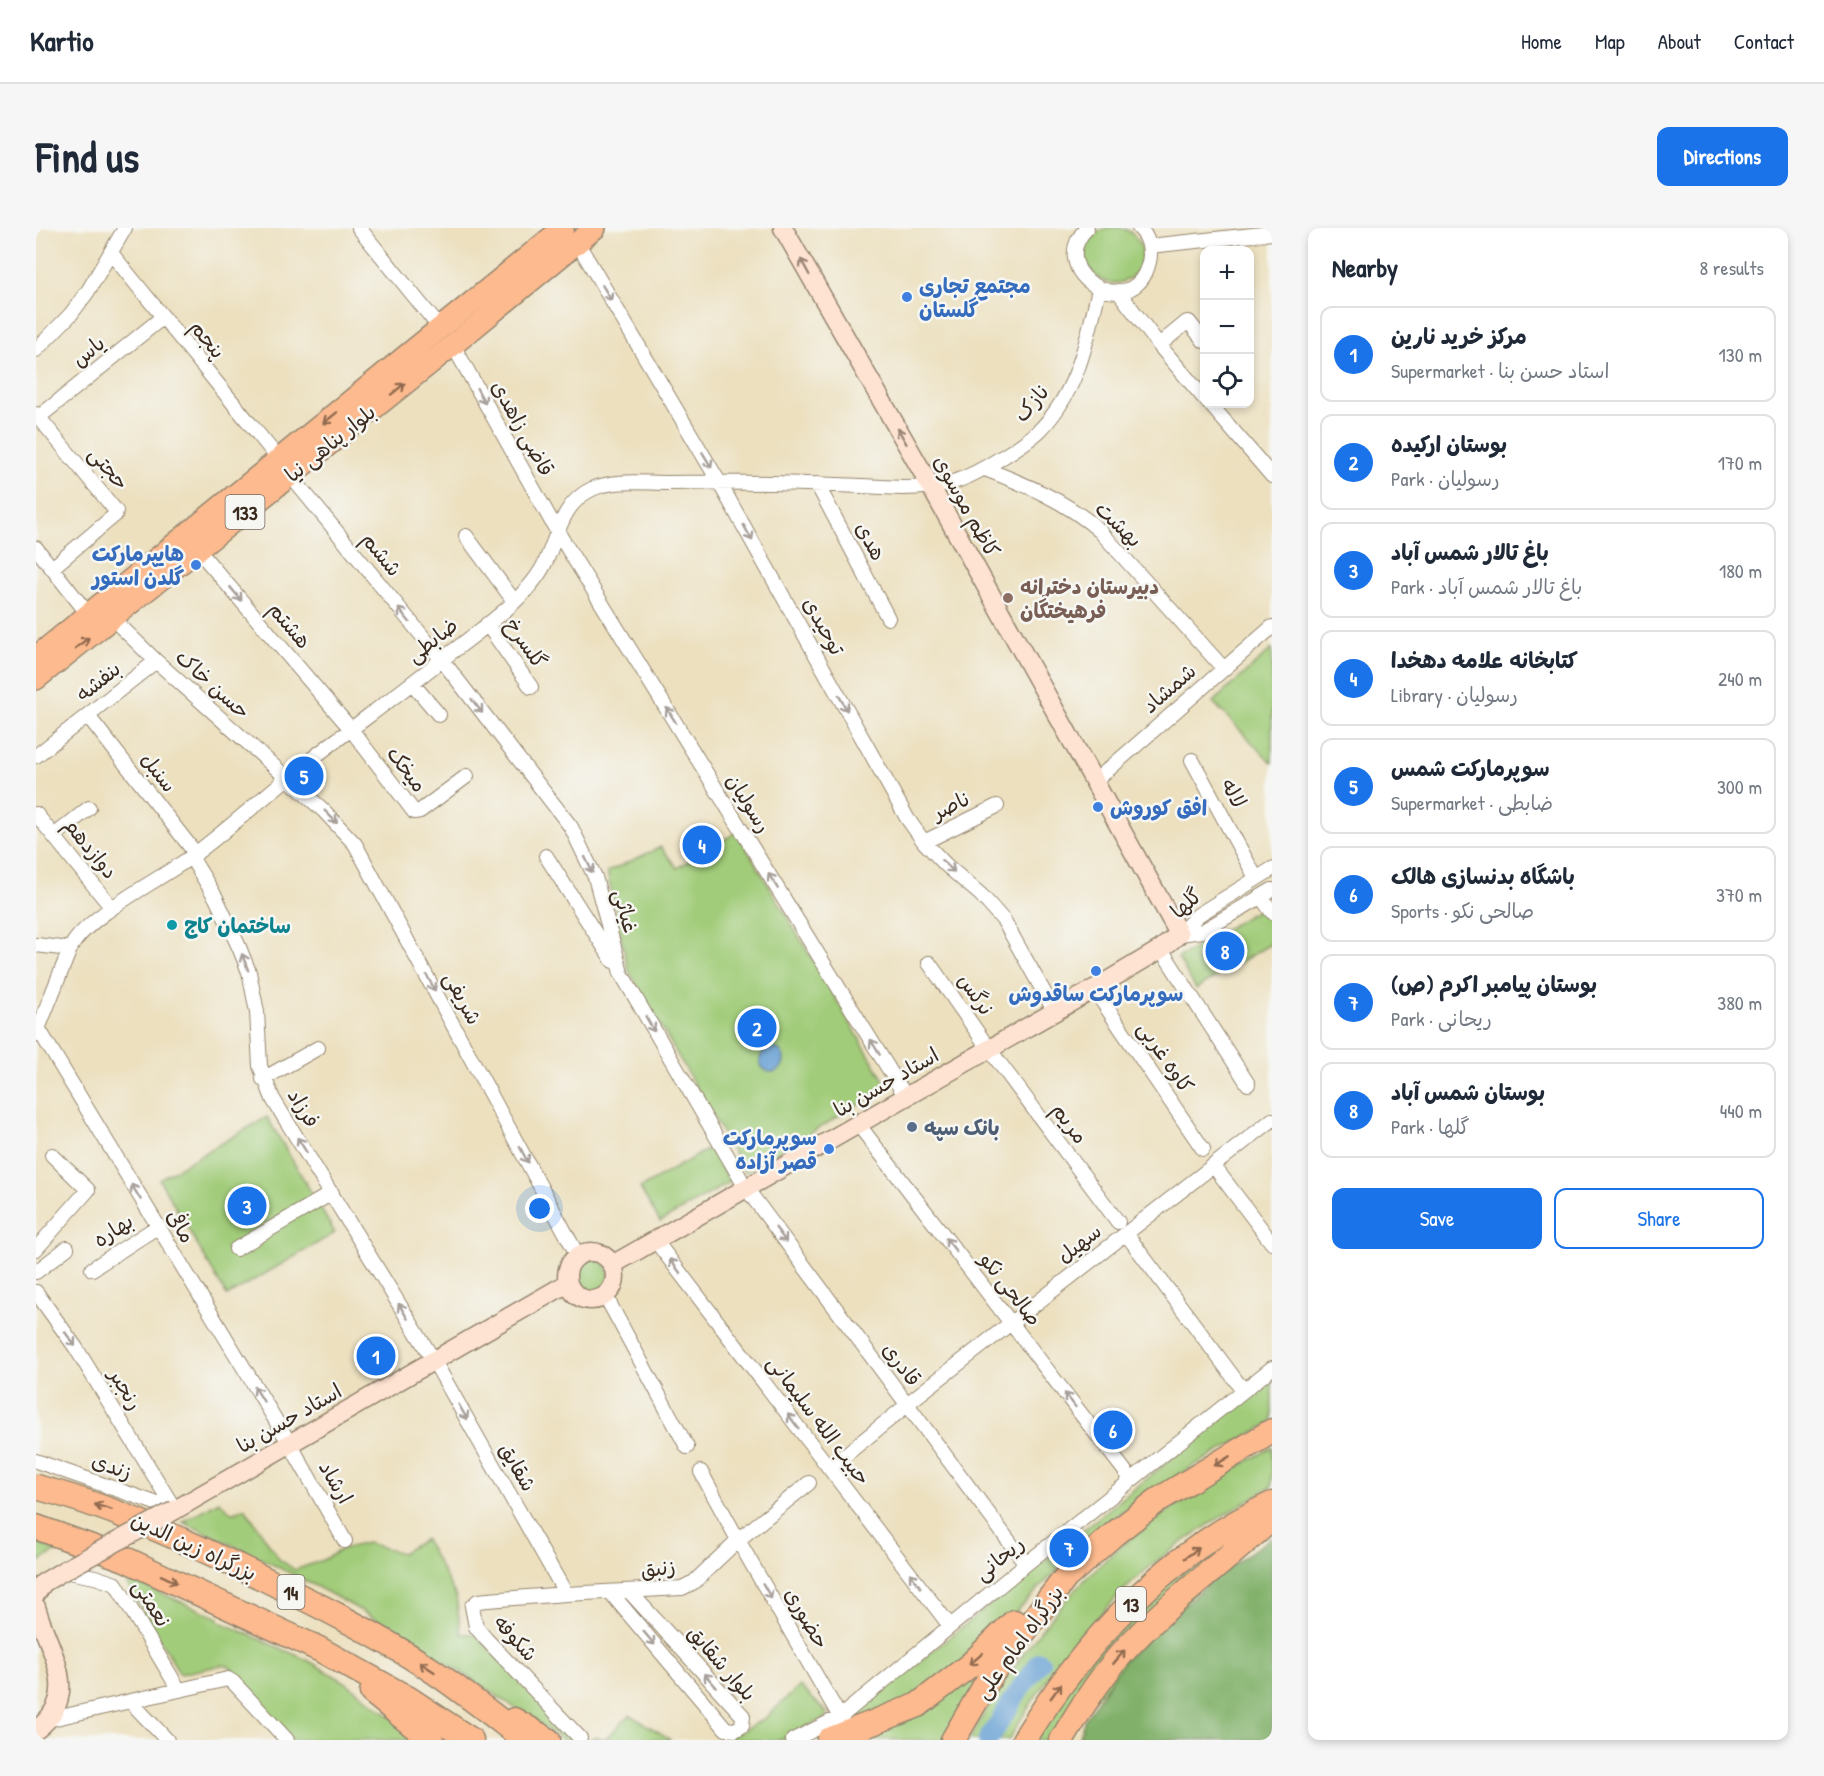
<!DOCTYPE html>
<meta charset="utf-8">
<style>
:root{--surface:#fff;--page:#f6f6f7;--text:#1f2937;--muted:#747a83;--line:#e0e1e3;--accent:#1a73e8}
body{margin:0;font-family:"Patrick Hand","Playpen Sans Arabic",sans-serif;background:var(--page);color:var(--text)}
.controls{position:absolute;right:18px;top:18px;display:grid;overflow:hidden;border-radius:12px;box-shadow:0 3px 9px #0003}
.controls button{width:54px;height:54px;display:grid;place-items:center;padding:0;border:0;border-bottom:2px solid var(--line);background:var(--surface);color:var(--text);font:30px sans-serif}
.you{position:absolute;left:504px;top:981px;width:21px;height:21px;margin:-15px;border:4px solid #fff;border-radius:50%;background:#1a73e8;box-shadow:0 0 0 9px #1a73e833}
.badge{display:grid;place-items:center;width:39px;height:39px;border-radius:50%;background:var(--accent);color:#fff;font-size:20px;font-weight:700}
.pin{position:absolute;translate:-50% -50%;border:3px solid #fff;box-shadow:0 2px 6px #0006}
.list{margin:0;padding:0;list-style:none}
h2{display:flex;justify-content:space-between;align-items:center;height:78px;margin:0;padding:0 24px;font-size:26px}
h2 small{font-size:20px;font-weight:400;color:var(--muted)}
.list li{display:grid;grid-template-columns:39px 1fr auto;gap:18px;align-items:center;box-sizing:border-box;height:96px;margin:0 12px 12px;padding:0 12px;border:2px solid var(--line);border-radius:12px}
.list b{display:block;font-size:22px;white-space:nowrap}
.list p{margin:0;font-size:20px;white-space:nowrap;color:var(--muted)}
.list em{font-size:20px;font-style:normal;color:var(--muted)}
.actions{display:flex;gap:12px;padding:18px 24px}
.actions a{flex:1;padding:14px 0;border:2px solid var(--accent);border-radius:12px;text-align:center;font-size:21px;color:var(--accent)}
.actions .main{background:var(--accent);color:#fff}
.icon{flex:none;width:33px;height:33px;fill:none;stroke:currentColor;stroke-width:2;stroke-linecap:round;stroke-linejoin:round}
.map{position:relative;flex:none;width:1236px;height:1512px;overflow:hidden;border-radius:12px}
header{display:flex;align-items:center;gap:36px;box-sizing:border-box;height:84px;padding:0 30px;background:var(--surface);border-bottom:2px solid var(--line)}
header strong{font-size:28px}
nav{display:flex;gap:33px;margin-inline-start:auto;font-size:21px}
.intro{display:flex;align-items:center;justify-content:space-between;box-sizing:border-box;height:144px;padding:0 36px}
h1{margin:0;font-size:42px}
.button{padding:15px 27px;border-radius:12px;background:var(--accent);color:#fff;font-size:21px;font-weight:700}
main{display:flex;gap:36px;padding:0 36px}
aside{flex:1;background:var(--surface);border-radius:12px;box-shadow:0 3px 9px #0003}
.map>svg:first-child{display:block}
.green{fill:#a1cc79;stroke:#6e7b4c;stroke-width:1.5}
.forest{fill:#80b069;stroke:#5e6d44;stroke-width:1.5}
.water{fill:#659fd4;stroke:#506479;stroke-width:1.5}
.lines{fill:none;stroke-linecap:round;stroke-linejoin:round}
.river{stroke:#659fd4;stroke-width:20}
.street-casing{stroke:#94856e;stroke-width:16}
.secondary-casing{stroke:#94856e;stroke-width:21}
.primary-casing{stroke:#94856e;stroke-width:24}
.highway-casing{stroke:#94856e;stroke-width:27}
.street{stroke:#fff;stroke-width:14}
.secondary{stroke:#fee3d2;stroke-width:18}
.primary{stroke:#fcba8e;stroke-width:21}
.highway{stroke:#fcba8e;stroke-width:24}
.secondary-bridge-casing{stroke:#94856e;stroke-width:21;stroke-linecap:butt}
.secondary-bridge{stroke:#fee3d2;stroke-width:18}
.oneway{stroke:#9c8678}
.oneway2{stroke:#a79f9a}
.oneway3{stroke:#926b50}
.shop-dot{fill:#3f7fe0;stroke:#f6f6f2;stroke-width:2}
.education-dot{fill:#8d6e63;stroke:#f6f6f2;stroke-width:2}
.culture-dot{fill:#0f9aa8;stroke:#f6f6f2;stroke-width:2}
.service-dot{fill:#5c6f8a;stroke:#f6f6f2;stroke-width:2}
.labels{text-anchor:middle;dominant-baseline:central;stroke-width:5;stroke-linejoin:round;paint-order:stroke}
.shield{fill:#f6f6f2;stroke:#73675e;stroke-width:1.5}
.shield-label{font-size:20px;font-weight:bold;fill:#3b2a1e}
.shop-label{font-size:21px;font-weight:bold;fill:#366cbe;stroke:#f6f6f2;text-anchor:start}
.street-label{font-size:21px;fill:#3b2a1e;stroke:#f6f6f2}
.education-label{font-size:21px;font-weight:bold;fill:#785e54;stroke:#f6f6f2;text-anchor:start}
.culture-label{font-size:21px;font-weight:bold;fill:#0d838f;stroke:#f6f6f2;text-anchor:start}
.service-label{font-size:21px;font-weight:bold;fill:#4e5e75;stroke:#f6f6f2;text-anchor:start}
</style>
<header>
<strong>Kartio</strong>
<nav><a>Home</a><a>Map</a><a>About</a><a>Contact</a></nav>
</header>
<div class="intro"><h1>Find us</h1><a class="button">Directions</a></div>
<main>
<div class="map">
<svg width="1236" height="1512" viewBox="0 0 1236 1512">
<rect width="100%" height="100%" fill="#f6f6f2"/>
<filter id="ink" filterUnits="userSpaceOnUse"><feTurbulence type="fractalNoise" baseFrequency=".0167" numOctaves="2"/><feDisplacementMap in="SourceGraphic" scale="12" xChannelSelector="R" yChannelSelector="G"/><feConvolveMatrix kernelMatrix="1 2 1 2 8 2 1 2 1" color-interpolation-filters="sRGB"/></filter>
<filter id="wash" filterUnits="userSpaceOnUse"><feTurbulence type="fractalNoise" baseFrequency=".008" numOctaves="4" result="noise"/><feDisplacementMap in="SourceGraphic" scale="24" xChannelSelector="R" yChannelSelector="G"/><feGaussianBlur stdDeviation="1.35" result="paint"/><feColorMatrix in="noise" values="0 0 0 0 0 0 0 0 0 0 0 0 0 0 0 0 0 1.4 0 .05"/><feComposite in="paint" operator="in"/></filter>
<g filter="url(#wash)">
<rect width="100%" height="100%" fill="#ece0bf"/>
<!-- green -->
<path class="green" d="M1050 27a28 28 0 1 1 56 0a28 28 0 1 1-56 0Z
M1236 421V535L1177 474Z
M701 604 852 859 709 944 592 741 571 644 625 619 641 640Z
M1226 679 1236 696V715L1160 761 1142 730Z
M231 889 299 1005 191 1068 123 951Z
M674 920 694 954 624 994 604 960Z
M537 1048a18 18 0 1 1 36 0a18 18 0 1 1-36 0Z
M1236 1150V1194L1159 1237 1065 1297 933 1432 897 1462 800 1505 832 1475Z
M1236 1219V1258C1193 1284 1148 1310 1110 1342 1055 1390 1008 1449 973 1512H933C974 1438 1027 1364 1094 1311 1139 1275 1187 1248 1236 1219Z
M183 1273 196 1285 209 1280 243 1331 259 1342 287 1332 306 1321 331 1315 366 1325 389 1311 420 1368 425 1406H439L542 1512H527C466 1471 406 1430 343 1393 280 1356 214 1325 147 1294Z
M1236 1283 1019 1512H998L1049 1435 1123 1362 1190 1314Z
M0 1315 22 1322 0 1336Z
M87 1349 183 1390 182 1393 271 1432 309 1454 385 1512H255L237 1493 194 1439 187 1437 144 1446Z
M986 1391 909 1512H807L847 1499Z
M764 1458 791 1485 789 1490 744 1512H689L728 1491Z
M594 1487 628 1507 634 1512H552L560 1509 568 1512Z"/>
<!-- forest -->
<path class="forest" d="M1236 1309V1512H1042L1049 1491 1088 1433 1177 1351Z"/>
<!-- water -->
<path class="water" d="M724 832a12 12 0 1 1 24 0a12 12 0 1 1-24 0Z"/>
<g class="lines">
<!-- river -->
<path class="river" d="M952 1512 986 1458 1004 1434"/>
</g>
</g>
<g filter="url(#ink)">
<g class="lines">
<defs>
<path id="street" d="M323 0 404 100
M1051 0C1006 45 1098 98 1113 34 1116 22 1112 8 1103 0
M541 14 683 254 871 590 888 614 910 637 945 667 968 693 1019 784
M1113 18 1236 5
M75 25 237 224
M1082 63 1123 117 1168 170
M417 117 521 303 870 869
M1123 117 1151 94H1153L1168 113
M0 122 35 86 52 63 89 0
M1174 176 1236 248
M0 186 80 283 79 287 16 340
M3 189 127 89
M949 241C991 257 1030 273 1064 303L1188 441
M254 247 406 432 535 599 559 649 585 745 710 960 990 1336
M781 256 852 390
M430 308 478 373
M0 320 52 386
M162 322 314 500 378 584 384 583 431 548
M77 391 120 433 287 582 319 616 542 1028
M451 396 495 459
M376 455 403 487
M52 488 160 626
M0 528 120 433
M1156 532 1220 650
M1058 554 1236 399
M0 586 76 680
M18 608 53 580
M888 614 961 578
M510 628 577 733
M155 629 180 670 203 719 213 744 221 784 224 838 237 871 398 1133 530 1366
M1225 669 1236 684
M1143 706 1162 687 1236 641
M1143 706 1167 703 1236 662
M0 717 34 721
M1125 721 1212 856
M893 735 953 821 1082 994
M1058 761 1167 921
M2 800 254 1216 309 1313
M0 806 34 721C50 687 128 650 159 626 192 601 222 574 254 548 304 508 357 471 408 430 439 406 490 372 508 337 521 311 525 275 556 261 578 251 607 255 631 255 710 253 788 256 866 260 909 260 929 253 965 230 978 222 992 213 1003 203 1042 164 1051 112 1063 61
M227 851 282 820
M822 896 1095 1251
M1183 945 1236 1015
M1094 1011 1207 1162
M619 1012 914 1398
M0 1021 52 962 16 927
M200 1021 296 965
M56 1041 121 999
M0 1044 31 1020
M0 1064 40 1120 139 1282
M569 1067 651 1219
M876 1172 1236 892
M0 1233 139 1282
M793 1240 865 1182
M665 1244 702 1312 804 1489
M27 1343 59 1349 80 1356 143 1462
M575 1365 690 1501 699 1502 706 1498 707 1488 594 1364
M94 1473 131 1512
M11 1492 192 1451 197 1454 251 1512
M544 1510 450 1411 440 1399 436 1378 442 1373 452 1372 530 1366 646 1360 658 1354 702 1312 773 1255
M796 1511 795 1500 804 1489 990 1336 1236 1140
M757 1512 802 1490"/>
<path id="secondary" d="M531 1048a24 24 0 1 1 48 0a24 24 0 1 1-48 0Z
M576 1037 1058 761 1125 721 1143 706 895 259 747 0
M139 1282 532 1055
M0 1366 7 1355 27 1343
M0 1379C12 1423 48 1466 0 1502"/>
<path id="primary" d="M0 429 527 0
M0 451 417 117 559 0"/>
<path id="highway" d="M0 1259C71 1277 136 1307 202 1338 268 1370 333 1401 394 1441 427 1463 458 1488 489 1512
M0 1299 89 1331 283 1421 373 1471 435 1512
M336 1464 395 1512
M478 1492 512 1512
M793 1512 882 1477 934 1437 978 1394
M917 1512 957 1444 1030 1349 1078 1306 1122 1272 1236 1203
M988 1512C1048 1414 1130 1325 1236 1276
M1026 1512C1044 1481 1062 1452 1086 1425 1131 1375 1187 1336 1236 1290"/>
</defs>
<!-- street casing -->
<use href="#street" class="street-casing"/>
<!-- secondary casing -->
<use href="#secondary" class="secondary-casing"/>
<!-- primary casing -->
<use href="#primary" class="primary-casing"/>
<!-- highway casing -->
<use href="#highway" class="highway-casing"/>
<!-- street -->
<use href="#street" class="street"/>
<!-- secondary -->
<use href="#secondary" class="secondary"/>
<!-- primary -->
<use href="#primary" class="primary"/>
<!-- highway -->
<use href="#highway" class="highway"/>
<defs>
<path id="secondary-bridge" d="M27 1343 139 1282"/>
</defs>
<!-- secondary-bridge casing -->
<use href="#secondary-bridge" class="secondary-bridge-casing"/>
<!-- secondary-bridge -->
<use href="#secondary-bridge" class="secondary-bridge"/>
</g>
<!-- one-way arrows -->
<defs><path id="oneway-shaft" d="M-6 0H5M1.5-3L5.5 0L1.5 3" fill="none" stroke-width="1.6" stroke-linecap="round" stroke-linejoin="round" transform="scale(1.5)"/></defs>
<g class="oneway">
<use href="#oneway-shaft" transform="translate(769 39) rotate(-119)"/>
<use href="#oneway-shaft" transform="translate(866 208) rotate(-120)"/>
</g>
<g class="oneway2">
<use href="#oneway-shaft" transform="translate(571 65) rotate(59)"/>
<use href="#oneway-shaft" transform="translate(445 168) rotate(61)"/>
<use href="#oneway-shaft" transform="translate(671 232) rotate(59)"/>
<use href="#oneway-shaft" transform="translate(712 305) rotate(61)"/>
<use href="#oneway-shaft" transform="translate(200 366) rotate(50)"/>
<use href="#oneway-shaft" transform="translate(368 387) rotate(-129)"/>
<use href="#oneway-shaft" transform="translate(807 475) rotate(61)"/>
<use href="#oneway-shaft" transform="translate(441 478) rotate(52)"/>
<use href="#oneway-shaft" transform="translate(635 487) rotate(-122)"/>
<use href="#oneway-shaft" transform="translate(295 589) rotate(45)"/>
<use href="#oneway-shaft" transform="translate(553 637) rotate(64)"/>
<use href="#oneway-shaft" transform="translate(912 638) rotate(42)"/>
<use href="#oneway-shaft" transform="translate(737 653) rotate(-122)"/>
<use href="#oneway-shaft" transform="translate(209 734) rotate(-111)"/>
<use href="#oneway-shaft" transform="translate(395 755) rotate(62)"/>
<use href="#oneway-shaft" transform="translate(614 796) rotate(60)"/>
<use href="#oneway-shaft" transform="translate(839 819) rotate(-121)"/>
<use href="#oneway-shaft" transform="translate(266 917) rotate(-122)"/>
<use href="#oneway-shaft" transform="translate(488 927) rotate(62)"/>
<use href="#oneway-shaft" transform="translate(100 964) rotate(-121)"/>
<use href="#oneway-shaft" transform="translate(745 1007) rotate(53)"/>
<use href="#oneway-shaft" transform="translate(915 1017) rotate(-128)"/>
<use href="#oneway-shaft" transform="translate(639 1038) rotate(-127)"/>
<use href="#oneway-shaft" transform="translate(367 1083) rotate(-121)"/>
<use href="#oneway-shaft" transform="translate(34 1111) rotate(54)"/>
<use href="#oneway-shaft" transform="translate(223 1166) rotate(-121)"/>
<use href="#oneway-shaft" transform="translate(1034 1172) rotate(-128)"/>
<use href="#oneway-shaft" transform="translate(427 1184) rotate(60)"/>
<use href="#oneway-shaft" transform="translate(757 1193) rotate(-127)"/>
<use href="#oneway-shaft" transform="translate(879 1352) rotate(-127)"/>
<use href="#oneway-shaft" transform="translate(731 1363) rotate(60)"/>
<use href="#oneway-shaft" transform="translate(613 1410) rotate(50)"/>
<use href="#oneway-shaft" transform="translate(674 1452) rotate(-132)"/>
</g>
<g class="oneway3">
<use href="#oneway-shaft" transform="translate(362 161) rotate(-39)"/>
<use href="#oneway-shaft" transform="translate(294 190) rotate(141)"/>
<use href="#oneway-shaft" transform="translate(46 415) rotate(-38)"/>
<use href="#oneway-shaft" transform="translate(1186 1233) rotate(149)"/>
<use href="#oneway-shaft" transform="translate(67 1279) rotate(-163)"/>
<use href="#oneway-shaft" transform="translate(1156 1325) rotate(-36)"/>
<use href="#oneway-shaft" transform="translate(133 1351) rotate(25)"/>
<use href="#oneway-shaft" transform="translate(1083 1429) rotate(-50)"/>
<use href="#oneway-shaft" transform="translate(940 1431) rotate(139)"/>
<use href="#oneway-shaft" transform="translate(391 1439) rotate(-147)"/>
<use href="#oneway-shaft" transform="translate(1020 1463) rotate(-54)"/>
</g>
</g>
<!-- markers -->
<g class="shop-dot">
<circle cx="871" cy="69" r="6"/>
<circle cx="160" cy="337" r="6"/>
<circle cx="1062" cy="579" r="6"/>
<circle cx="1060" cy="743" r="6"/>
<circle cx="793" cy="921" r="6"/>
</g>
<circle class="education-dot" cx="972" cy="370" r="6"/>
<circle class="culture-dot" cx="136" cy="697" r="6"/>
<circle class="service-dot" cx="876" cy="899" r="6"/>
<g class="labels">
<!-- shield labels -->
<g class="shield">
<rect x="189.5" y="267" width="39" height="34" rx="4.5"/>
<rect x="241.5" y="1347" width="27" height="34" rx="4.5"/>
<rect x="1080" y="1359" width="30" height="34" rx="4.5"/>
</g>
<g class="shield-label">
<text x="209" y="284">133</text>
<text x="255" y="1364">14</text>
<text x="1095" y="1376">13</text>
</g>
<!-- shop labels -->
<g class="shop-label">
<text x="883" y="57">مجتمع تجاری<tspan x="883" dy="24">گلستان</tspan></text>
<text x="148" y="325" text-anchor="end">هایپرمارکت<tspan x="148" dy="24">گلدن استور</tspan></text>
<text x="1074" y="579">افق کوروش</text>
<text x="1060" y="765" text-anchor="middle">سوپرمارکت ساقدوش</text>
<text x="781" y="909" text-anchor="end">سوپرمارکت<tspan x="781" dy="24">قصر آزاده</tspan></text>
</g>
<!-- street labels -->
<g class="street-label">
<text transform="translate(172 111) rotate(51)">پنجم</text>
<text transform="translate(52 123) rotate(-39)">یاس</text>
<text transform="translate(995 175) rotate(-50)">نازک</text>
<text transform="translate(487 200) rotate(61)">قاضی زاهدی</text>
<text transform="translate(294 215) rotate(-39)">بلوار پناهی نیا</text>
<text transform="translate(73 240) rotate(50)">حجتی</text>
<text transform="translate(931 278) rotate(61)">کاظم موسوی</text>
<text transform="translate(1083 296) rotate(44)">بهشت</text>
<text transform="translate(835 313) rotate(62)">هدی</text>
<text transform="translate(346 326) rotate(51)">ششم</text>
<text transform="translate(254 397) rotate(50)">هشتم</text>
<text transform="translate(788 398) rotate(61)">توحیدی</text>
<text transform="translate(396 412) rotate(-38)">ضابطی</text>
<text transform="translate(490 415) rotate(55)">گلسرخ</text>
<text transform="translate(62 453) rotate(-39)">بنفشه</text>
<text transform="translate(177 456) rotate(42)">حسن خاک</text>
<text transform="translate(1133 460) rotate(-41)">شمشاد</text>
<text transform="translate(371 541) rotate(53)">میخک</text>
<text transform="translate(123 544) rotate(52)">سنبل</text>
<text transform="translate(1198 565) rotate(62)">لاله</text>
<text transform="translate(713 575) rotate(58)">رسولیان</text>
<text transform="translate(915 577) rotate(-26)">ناصر</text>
<text transform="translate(55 620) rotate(51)">دوازدهم</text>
<text transform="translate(1150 675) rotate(-42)">گلها</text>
<text transform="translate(590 683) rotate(75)">غیاثی</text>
<text transform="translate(940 766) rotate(55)">نرگس</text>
<text transform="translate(427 770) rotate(62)">شریفی</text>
<text transform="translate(1130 829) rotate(56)">کاوه غربی</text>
<text transform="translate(850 854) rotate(-30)">استاد حسن بنا</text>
<text transform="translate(268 880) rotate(59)">فرزاد</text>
<text transform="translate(1034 895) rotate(53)">مریم</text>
<text transform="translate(145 998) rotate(59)">مافی</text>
<text transform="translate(77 1002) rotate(-33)">بهاره</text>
<text transform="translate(1043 1015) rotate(-38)">سهیل</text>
<text transform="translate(975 1061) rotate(52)">صالحی نکو</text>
<text transform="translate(866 1136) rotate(53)">قادری</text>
<text transform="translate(90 1161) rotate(59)">رنجبر</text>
<text transform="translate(253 1190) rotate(-30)">استاد حسن بنا</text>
<text transform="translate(783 1192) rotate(53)">حبیب الله سلیمانی</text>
<text transform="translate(76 1238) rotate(20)">زندی</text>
<text transform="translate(482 1239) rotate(60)">شقایق</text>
<text transform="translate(300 1254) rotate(60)">ارشاد</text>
<text transform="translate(158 1318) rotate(25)">بزرگراه زین الدین</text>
<text transform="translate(963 1330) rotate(-39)">ریحانی</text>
<text transform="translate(622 1340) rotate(-7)">زنبق</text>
<text transform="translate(116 1375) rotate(58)">نعمتی</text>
<text transform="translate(771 1390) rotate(60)">حضوری</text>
<text transform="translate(480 1410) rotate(48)">شکوفه</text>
<text transform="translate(983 1414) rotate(-54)">بزرگراه امام علی</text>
<text transform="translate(686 1435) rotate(49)">بلوار شقایق</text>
</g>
<!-- education labels -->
<g class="education-label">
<text x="984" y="358">دبیرستان دخترانه<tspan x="984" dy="24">فرهیختگان</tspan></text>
</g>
<!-- culture labels -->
<g class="culture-label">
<text x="148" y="697">ساختمان کاج</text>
</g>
<!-- service labels -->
<g class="service-label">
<text x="888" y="899">بانک سپه</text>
</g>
</g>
</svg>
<div class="controls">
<button>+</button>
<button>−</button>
<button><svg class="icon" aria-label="locate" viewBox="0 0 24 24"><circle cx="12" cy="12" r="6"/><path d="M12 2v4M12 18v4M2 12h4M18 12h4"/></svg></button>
</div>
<div class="you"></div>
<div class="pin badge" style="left:340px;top:1128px">1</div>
<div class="pin badge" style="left:721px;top:800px">2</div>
<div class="pin badge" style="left:211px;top:978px">3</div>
<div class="pin badge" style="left:666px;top:617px">4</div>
<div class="pin badge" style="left:268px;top:548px">5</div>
<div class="pin badge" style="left:1077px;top:1202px">6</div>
<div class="pin badge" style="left:1033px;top:1320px">7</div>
<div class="pin badge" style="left:1189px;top:723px">8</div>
</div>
<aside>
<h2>Nearby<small>8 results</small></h2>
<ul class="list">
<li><span class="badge">1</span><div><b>مرکز خرید نارین</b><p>Supermarket · استاد حسن بنا</p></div><em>130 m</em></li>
<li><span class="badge">2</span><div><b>بوستان ارکیده</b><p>Park · رسولیان</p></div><em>170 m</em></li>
<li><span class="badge">3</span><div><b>باغ تالار شمس آباد</b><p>Park · باغ تالار شمس آباد</p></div><em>180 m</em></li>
<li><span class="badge">4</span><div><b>کتابخانه علامه دهخدا</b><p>Library · رسولیان</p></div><em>240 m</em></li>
<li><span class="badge">5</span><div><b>سوپرمارکت شمس</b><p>Supermarket · ضابطی</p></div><em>300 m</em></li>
<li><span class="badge">6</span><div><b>باشگاه بدنسازی هالک</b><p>Sports · صالحی نکو</p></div><em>370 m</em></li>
<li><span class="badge">7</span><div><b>بوستان پیامبر اکرم (ص)</b><p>Park · ریحانی</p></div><em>380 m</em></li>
<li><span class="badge">8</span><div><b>بوستان شمس آباد</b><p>Park · گلها</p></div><em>440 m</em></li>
</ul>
<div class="actions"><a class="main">Save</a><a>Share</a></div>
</aside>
</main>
